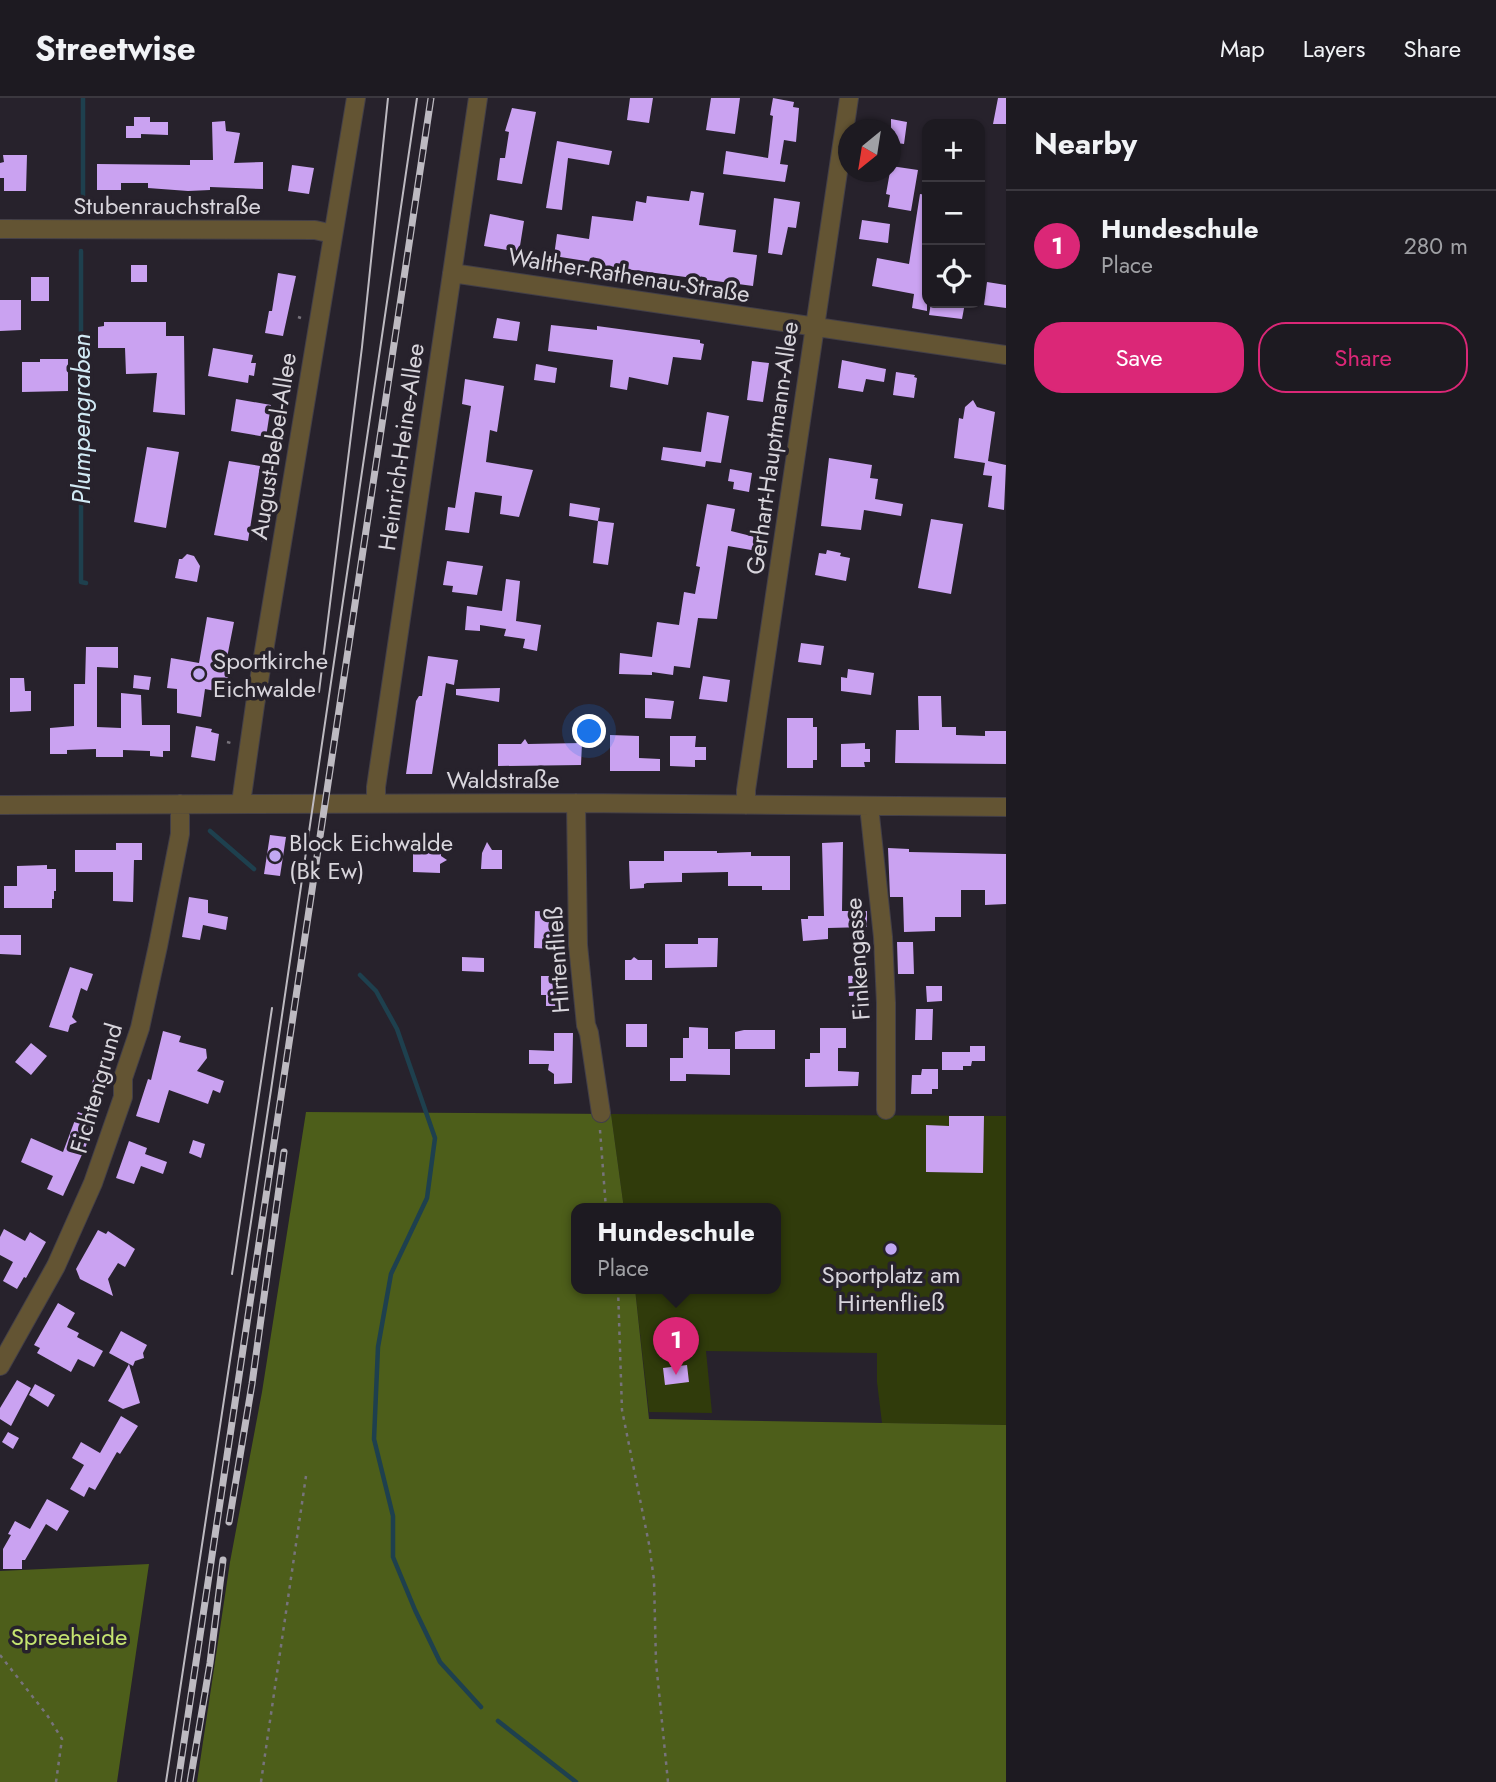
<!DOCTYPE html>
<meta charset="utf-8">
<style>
:root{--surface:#1d1a21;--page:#25232a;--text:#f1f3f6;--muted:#a0a1a5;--line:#3b383f;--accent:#db2777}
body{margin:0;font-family:Jost,sans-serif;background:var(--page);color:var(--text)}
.controls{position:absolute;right:21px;top:21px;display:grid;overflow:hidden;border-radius:14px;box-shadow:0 2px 5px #0004}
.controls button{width:63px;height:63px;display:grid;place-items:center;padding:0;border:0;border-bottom:2px solid var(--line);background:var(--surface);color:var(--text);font:35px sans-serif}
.compass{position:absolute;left:838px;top:21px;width:63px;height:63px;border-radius:50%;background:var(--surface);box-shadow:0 2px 5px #0004;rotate:210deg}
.you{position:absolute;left:590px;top:634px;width:24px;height:24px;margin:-18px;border:5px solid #fff;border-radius:50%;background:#1a73e8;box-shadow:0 0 0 10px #1a73e833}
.badge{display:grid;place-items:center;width:46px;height:46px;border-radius:50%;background:var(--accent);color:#fff;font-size:23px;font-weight:700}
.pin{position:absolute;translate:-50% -58px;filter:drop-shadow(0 2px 4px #0008)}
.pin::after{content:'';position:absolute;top:37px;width:24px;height:21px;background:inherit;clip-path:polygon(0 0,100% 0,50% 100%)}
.popup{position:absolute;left:571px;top:1105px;width:210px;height:91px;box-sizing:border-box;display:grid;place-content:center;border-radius:14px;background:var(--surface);filter:drop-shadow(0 2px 5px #0005);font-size:23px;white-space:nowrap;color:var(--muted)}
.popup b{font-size:26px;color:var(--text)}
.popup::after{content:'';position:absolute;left:50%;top:100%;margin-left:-14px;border:14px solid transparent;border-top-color:var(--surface)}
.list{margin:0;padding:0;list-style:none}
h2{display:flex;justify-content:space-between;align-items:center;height:91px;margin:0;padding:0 28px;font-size:30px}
h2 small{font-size:23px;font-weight:400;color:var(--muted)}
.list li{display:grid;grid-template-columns:46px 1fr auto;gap:21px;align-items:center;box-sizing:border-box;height:112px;padding:0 28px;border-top:2px solid var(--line)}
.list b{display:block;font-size:26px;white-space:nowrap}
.list p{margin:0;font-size:23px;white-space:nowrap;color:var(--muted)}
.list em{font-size:23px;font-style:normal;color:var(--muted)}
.actions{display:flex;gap:14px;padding:21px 28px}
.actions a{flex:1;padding:16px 0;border:2px solid var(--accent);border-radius:28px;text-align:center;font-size:24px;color:var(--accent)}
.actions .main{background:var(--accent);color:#fff}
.icon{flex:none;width:38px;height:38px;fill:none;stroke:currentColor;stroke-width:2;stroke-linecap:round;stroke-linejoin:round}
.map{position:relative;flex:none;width:1006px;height:1684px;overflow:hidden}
header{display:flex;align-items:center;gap:42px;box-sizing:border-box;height:98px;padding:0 35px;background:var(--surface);border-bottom:2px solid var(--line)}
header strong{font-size:33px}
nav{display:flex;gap:38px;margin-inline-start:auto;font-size:24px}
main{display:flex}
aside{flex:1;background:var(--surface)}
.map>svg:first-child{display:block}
.green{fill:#303b0b}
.forest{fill:#4d5e1a}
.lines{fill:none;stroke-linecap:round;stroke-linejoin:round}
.stream{stroke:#1e404e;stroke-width:4.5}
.building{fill:#caa2f1}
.street-casing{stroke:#433f48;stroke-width:20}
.path{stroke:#77737b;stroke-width:2.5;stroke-dasharray:3.5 5;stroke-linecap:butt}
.street{stroke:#635433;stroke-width:18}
.tram{stroke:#bdbac1;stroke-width:2}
.rail-casing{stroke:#bdbac1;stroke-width:7}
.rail{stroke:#27222c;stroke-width:4.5;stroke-dasharray:13;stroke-linecap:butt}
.poi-dot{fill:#c1a8f3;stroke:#27222c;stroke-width:2.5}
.labels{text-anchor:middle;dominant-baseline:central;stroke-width:7;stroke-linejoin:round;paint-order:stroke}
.street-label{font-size:24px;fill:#d8d5dc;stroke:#27222c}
.poi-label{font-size:24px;fill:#d8d5dc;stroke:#27222c;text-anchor:start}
.park-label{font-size:24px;fill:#c5e470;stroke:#27222c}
.water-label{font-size:26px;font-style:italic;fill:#d1e9f4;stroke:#27222c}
</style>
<header>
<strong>Streetwise</strong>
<nav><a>Map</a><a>Layers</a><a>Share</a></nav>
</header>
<main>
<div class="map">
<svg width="1006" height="1684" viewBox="0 0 1006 1684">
<rect width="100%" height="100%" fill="#27222c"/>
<!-- green -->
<path class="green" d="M611 1016 1006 1018V1327L882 1325 877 1284V1255L706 1253 712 1315 649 1314 635 1191H776V1111H624Z"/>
<!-- forest -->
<path class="forest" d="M306 1014 611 1016 624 1111H576V1191H635L649 1321 1006 1327V1684H197L230 1464 262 1294Z
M149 1466 117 1684H0V1473Z"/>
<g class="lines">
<!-- stream -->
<path class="stream" d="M83 102V0
M81 153V484L86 485
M210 733 254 771
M360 877 376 893 397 931 435 1040 427 1100 391 1176 378 1249 374 1341 393 1418V1459L415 1512 440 1564 481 1609
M498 1623 576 1684"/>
</g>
<!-- building -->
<path class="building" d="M630 0H653L649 25 627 22Z
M711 0H740L735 36 706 32Z
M773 0 794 4 793 9 799 10 796 44 784 42 780 66 788 67 785 84 723 76 726 53 768 60 773 18 770 17Z
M998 0H1006V26H993Z
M512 10 536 14 522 86 497 82 500 60H505L509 34 505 33Z
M134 19H150V24H168V37L141 36V40H126V28H134Z
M891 21 907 24 904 46 891 44Z
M225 23 226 33 240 35 234 65 263 64V91L210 89V92L188 93 148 90V85H121V92H97V66L190 67V62H213L212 24Z
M557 43 612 53 609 67 568 60 562 112 546 110Z
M3 57H27L26 93H4V80H0V65L4 64Z
M292 67 314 70 309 96 288 93Z
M891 68 918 72 911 113 888 109 890 97 886 96Z
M691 93 704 95 699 127 736 132 733 154 757 157 753 188 618 170 605 168V166L554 158 557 136 589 141 592 118 633 123 636 103 646 105 647 98 689 103Z
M920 96 927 97V176L925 193H927V213L912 210 914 196 872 188 877 160 909 166Z
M774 100 800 104 796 130 788 129 782 157 768 155Z
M490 116 524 123 519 154 484 148Z
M862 122 890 126 888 145 859 141Z
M131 167H147V184H131Z
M278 175 296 178 283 238 265 235 269 213H272Z
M31 179H49V203H31Z
M987 184 1006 187V210L984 207Z
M0 202H21V232L0 233Z
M931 205H965L962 221 929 217Z
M497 220 520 224 517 243 493 240Z
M104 224H166V238H184L185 317 153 314 157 275 126 276 125 250H98V229L104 228Z
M551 227 597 232V228L700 242V245L704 246 701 262 673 259 668 287 629 279 627 292 610 289 613 262 548 253Z
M213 250 253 257 251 265H256L254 278 249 277 248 285 208 278Z
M40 261H68V293L22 294V264H40Z
M842 262 886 271 884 284 866 281 863 294 838 290Z
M752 263 769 265 763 304 747 302Z
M536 266 557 270 555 285 534 282Z
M896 274 915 277 914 279 917 280 914 300 893 297Z
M465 281 504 288 497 334 490 332 486 364 533 372 519 419 500 416 502 398 475 394 469 435 445 432 448 409 455 410 471 308 462 306Z
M236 301 271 307 266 339 231 333Z
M973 302 977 309 995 314 988 363 1006 367 1004 412 988 409 992 378 983 377 985 365 954 360 959 320 963 321 965 309Z
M707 314 729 318 721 365 706 363 705 369 661 362 663 349 701 354Z
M147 349 179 354 166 430 134 424Z
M829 360 872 367 870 380 878 381 875 401 903 406 901 418 864 412 861 432 821 428Z
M229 363 260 368 248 443 214 437Z
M730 371 752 375 749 394 733 391 734 384 728 383Z
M570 405 600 410 598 423 569 418Z
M707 406 735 411 731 433 759 440 757 453 728 448 717 521 698 520 690 570 674 568 673 577 652 574V577L619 576 620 555 652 559 657 524 679 527 684 494 695 496 700 469 696 468Z
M931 421 963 426 951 496 918 490Z
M598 423 614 425 608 467 593 465Z
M827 452 841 455 840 458 850 460 846 483 815 477 819 455 826 456Z
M187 456 194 458 200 468 197 484 175 480 179 461H182Z
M447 463 483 468 477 497 452 494 453 488 443 487Z
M506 481 520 483 516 523 541 527 537 553 523 550 525 541 504 538 506 531 480 527V533L465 532 467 508 502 513Z
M207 519 234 524 225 570H230L225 595 205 591 201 619 177 615V591L167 590 171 560 199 565Z
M801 545 824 548 821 567 798 564Z
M86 549H118V570L97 569V629L121 630V595L141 597 142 627H170V653H163V659L150 658V653L123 652V659H96V651L67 652V656H50V630L74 628V586H85Z
M428 558 458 562 454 587 446 585 432 676H406L416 603 419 598H422Z
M848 571 874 575 871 597 841 593V579L847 580Z
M134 577 151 579 149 592 133 590Z
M703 578 730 582 727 604 699 601Z
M10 580H24L25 593H31V613L10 614Z
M500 590 499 604 456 597V591Z
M918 598H941L942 629H956V637L985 638V633H1006V666L895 665 896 632H919Z
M645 600 674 603 671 621 645 620Z
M787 620H813V629H817V662H813V670H787Z
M196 628 212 631 211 634 219 636 215 663 191 659Z
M610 637 639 638V660L660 661V673H610Z
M670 638H696L695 649H706V662H695V669L670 668Z
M525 641 528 646 582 645 581 667 498 668V646H521Z
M865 645V651H870V664H864L865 669H841V646Z
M270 737 286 739 280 778 264 776Z
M487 744 492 752H502V771H481L482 755Z
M843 744 842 813H867V829L828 830V841L803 843 801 821H808V818H824L822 745Z
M116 745H142V762H134L133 804 113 803V774H75V752H116Z
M413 750 441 751V758L447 762 440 766V775L413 774Z
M888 750 909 751V754L1006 756V806L985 807V792H961V819H935V833L904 834 903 799H890Z
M664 753H717V755L751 754V758H790V792H762V788H728V774L682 775V784L647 785 644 786V790L630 791 629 763H664Z
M47 767V771H56V793H54V801H52V810H4V788H17V768Z
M189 799 208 802V815L228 819 226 832 203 827 200 842 182 839Z
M535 813 554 814 553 851 534 850Z
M0 837H21V857L0 856Z
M698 840H718L717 869 665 870V846H698Z
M897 844H913L914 876H898Z
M462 859 484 860V874L462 873Z
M634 859 638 862H652V882H625V862H631Z
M70 869 93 876 87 893 81 890 72 919 77 924 70 927 68 934 49 929Z
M866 877 867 897 849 898 848 878Z
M541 878H562L561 908H546V897H541Z
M926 888H942V903L927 904Z
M916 911H933L932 942H915Z
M626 926H647V949H626Z
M689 929 708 930V951H730V977L686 976V983H670V960H683V940H689Z
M820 930H846V950H838V973L859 974 858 988 805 989V961H810V955H820Z
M744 932H775V951H735V934Z
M163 933 181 938 179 944 206 951 207 960 197 973 224 983 220 995 213 992 208 1006 169 992 159 1025 136 1018 148 981 151 982Z
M554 935H573L572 985 554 986V976L548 972 549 966H529V952L554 953Z
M31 945 47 958 31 977 15 964Z
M970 948H985V963H972L971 968H963V972H942V954H970Z
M922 971H938V991H932V996H911L912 977H921Z
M95 976 108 980 102 996 90 991Z
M78 1014 95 1020 86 1048 63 1098 47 1091 53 1078 21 1064 31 1040 63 1054Z
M949 1018H984L983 1075 926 1074V1027L949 1028Z
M193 1042 205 1046 201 1060 189 1055Z
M129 1043 147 1050 145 1056 167 1064 163 1076 141 1068 134 1086 116 1080Z
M4 1131 25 1143 30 1134 46 1144 26 1180 24 1179 17 1191 3 1183 13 1164 0 1157V1139Z
M98 1132 106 1136 108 1133 135 1151 125 1169 118 1165 108 1181 113 1198 80 1181 76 1171Z
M58 1205 75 1215 67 1229 79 1235 77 1239 103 1253 94 1269 78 1261 71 1274 37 1255 40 1250 34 1247Z
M121 1233 147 1247 143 1255 144 1260 135 1263 133 1268 109 1255Z
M129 1266 140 1305 123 1311 108 1303Z
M687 1267 689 1284 665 1287 663 1270Z
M17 1282 31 1290 11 1328 0 1321V1310Z
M35 1286 55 1297 48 1309 29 1297Z
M121 1318 138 1328 120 1356 117 1354 95 1392 89 1389 84 1399 70 1391 84 1367 72 1360 81 1344 100 1355Z
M8 1334 19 1340 13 1351 2 1344Z
M47 1401 69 1413 57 1433 46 1426 25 1462H22V1471H3V1451L11 1437 8 1436 15 1423 30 1431Z"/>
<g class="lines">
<defs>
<path id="street" d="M0 131 315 132 333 136
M452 175 1006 257
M241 705 255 607 356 0
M376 705V689L478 0
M576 705 578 847 586 927 589 935 601 1015
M0 707 576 705 1006 709
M746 707V692L849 0
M869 708 883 839 886 905V1012
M0 1268 56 1168 93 1085 123 999V980L140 930 158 848 180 736V706"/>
</defs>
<!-- street casing -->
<use href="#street" class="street-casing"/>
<!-- path -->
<path class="path" d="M298 219 301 220
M782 295H786
M266 408H269
M261 442H263
M227 644 231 645
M600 1032 606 1111
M618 1191 622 1312 649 1446 654 1482 656 1564 668 1684
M0 1557 47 1617 62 1641 56 1684
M261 1684 306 1378"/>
<!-- street -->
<use href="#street" class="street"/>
<!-- tram -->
<path class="tram" d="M319 594 362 249 388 0
M232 1176 272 910
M166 1684 271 992 417 0"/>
<defs>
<path id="rail" d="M229 1424 252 1286 284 1054
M178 1684 431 0
M190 1684 210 1565 223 1462"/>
</defs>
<!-- rail casing -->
<use href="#rail" class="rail-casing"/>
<!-- rail -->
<use href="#rail" class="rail"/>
</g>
<!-- markers -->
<g class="poi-dot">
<circle cx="199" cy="576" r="7"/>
<circle cx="275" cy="758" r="7"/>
<circle cx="891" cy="1151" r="7"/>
</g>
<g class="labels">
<!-- street labels -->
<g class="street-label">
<text x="167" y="107">Stubenrauchstraße</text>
<text transform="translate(629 177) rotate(9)">Walther-Rathenau-Straße</text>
<text transform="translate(273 348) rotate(-81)">August-Bebel-Allee</text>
<text transform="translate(401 349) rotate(-82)">Heinrich-Heine-Allee</text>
<text transform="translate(772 350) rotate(-82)">Gerhart-Hauptmann-Allee</text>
<text x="503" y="681">Waldstraße</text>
<text transform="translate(857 861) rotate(-94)">Finkengasse</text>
<text transform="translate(557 862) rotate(-94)">Hirtenfließ</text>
<text transform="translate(96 990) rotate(-74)">Fichtengrund</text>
</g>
<!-- poi labels -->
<g class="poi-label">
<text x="213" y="562">Sportkirche<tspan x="213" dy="28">Eichwalde</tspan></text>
<text x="289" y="744">Block Eichwalde<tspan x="289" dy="28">(Bk Ew)</tspan></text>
<text x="891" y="1176" text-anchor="middle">Sportplatz am<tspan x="891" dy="28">Hirtenfließ</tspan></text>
</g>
<!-- park labels -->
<g class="park-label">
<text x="69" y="1538">Spreeheide</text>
</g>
<!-- water labels -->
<g class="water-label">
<text transform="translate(81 321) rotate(-90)">Plumpengraben</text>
</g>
</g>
</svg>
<div class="controls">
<button>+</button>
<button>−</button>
<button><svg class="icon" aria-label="locate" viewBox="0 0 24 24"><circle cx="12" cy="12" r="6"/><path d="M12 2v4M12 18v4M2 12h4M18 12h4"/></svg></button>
</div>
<svg class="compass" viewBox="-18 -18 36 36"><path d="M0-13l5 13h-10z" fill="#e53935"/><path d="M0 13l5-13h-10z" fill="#a0a1a5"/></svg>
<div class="you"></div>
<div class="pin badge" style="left:676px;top:1277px">1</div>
<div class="popup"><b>Hundeschule</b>Place</div>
</div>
<aside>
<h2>Nearby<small></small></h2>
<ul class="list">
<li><span class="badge">1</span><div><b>Hundeschule</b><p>Place</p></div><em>280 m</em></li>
</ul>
<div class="actions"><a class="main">Save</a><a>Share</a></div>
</aside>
</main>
